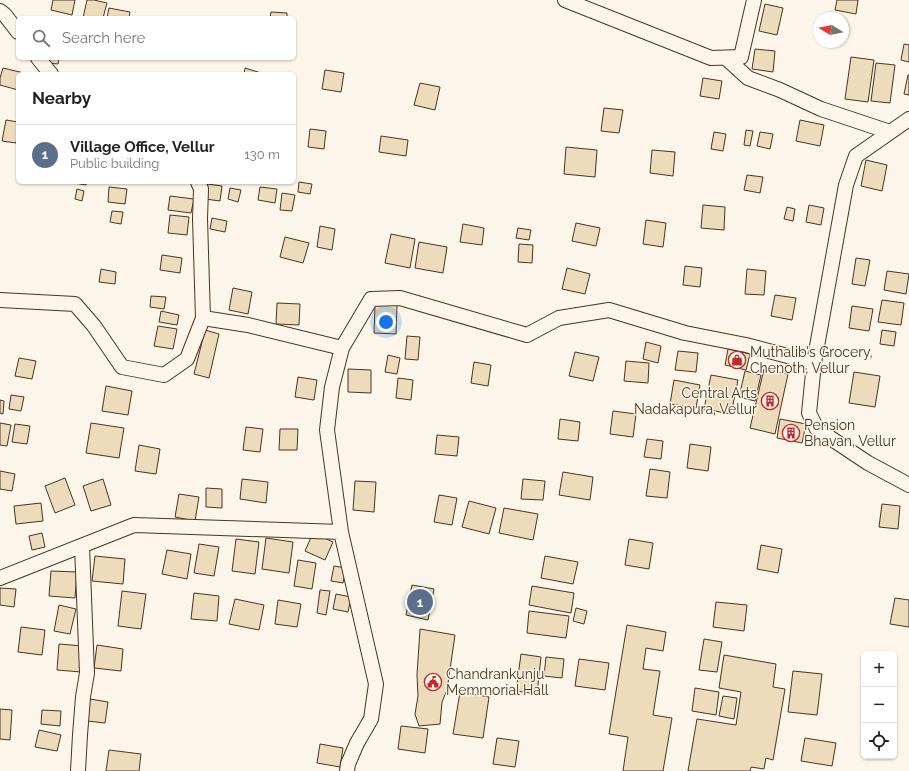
<!DOCTYPE html>
<meta charset="utf-8">
<style>
:root{--surface:#fff;--page:#f6f6f6;--text:#222;--muted:#767676;--line:#e0e0e0;--accent:#c62828}
body{margin:0;font-family:Raleway,sans-serif;background:var(--page);color:var(--text)}
.controls{position:absolute;right:12px;bottom:12px;display:grid;overflow:hidden;border-radius:6px;box-shadow:0 1px 3px #0004}
.controls button{width:36px;height:36px;display:grid;place-items:center;padding:0;border:0;border-bottom:1px solid var(--line);background:var(--surface);color:var(--text);font:20px sans-serif}
.compass{position:absolute;left:813px;top:12px;width:36px;height:36px;border-radius:50%;background:var(--surface);box-shadow:0 1px 3px #0004;rotate:280deg}
.you{position:absolute;left:386px;top:322px;width:14px;height:14px;margin:-10px;border:3px solid #fff;border-radius:50%;background:#1a73e8;box-shadow:0 0 0 6px #1a73e833}
.badge{display:grid;place-items:center;width:26px;height:26px;border-radius:50%;background:var(--accent);color:#fff;font-size:13px;font-weight:700}
.pin{position:absolute;translate:-50% -50%;border:2px solid #fff;box-shadow:0 1px 4px #0006}
.list{margin:0;padding:0;list-style:none}
h2{display:flex;justify-content:space-between;align-items:center;height:52px;margin:0;padding:0 16px;font-size:17px}
h2 small{font-size:13px;font-weight:400;color:var(--muted)}
.list li{display:grid;grid-template-columns:26px 1fr auto;gap:12px;align-items:center;box-sizing:border-box;height:60px;padding:0 16px;border-top:1px solid var(--line)}
.list b{display:block;font-size:15px;white-space:nowrap}
.list p{margin:0;font-size:13px;white-space:nowrap;color:var(--muted)}
.list em{font-size:13px;font-style:normal;color:var(--muted)}
.icon{flex:none;width:22px;height:22px;fill:none;stroke:currentColor;stroke-width:2;stroke-linecap:round;stroke-linejoin:round}
.map{position:relative;flex:none;width:909px;height:771px;overflow:hidden}
.search{position:absolute;background:var(--surface);box-shadow:0 1px 3px #0004;left:16px;top:16px;width:280px;height:44px;display:flex;align-items:center;gap:10px;box-sizing:border-box;padding:0 14px;border-radius:6px;color:var(--muted);font-size:15px}
.panel{position:absolute;background:var(--surface);box-shadow:0 1px 3px #0004;left:16px;top:72px;width:280px;height:112px;border-radius:6px}
.map>svg:first-child{display:block}
.building{fill:#ecdcbc;stroke:#4a3520}
.lines{fill:none;stroke-linecap:round;stroke-linejoin:round}
.minor-casing{stroke:#4a3520;stroke-width:16}
.minor{stroke:#fbf6e9;stroke-width:14}
.labels{text-anchor:middle;dominant-baseline:central;stroke-width:3;stroke-linejoin:round;paint-order:stroke}
.poi-label{font-size:14px;fill:#4a3520;stroke:#fbf6e9;text-anchor:start}
</style>
<div class="map">
<svg width="909" height="771" viewBox="0 0 909 771">
<rect width="100%" height="100%" fill="#fbf6e9"/>
<!-- building -->
<path class="building" d="M53 0H75L72 15 51 10Z
M87 0H94L107 3 103 18H83Z
M837 0H858L856 14 835 10Z
M765 4 783 8 777 35 759 31Z
M109 8 130 12 129 18H107Z
M271 12 287 13V18H270Z
M904 44 909 45V62L901 60Z
M755 49 775 51 773 72 752 69Z
M851 57 874 60 868 102 845 99Z
M49 58H59L58 64 48 63Z
M876 63 895 65 890 103 871 101Z
M3 68 24 73 18 74V90L0 85V78Z
M245 68 261 73V74H244Z
M325 70 344 73 341 92 322 89Z
M908 75H909V95L904 94Z
M703 78 722 81 719 99 700 96Z
M420 83 440 87 435 110 414 105Z
M604 108 623 110 619 133 601 131Z
M6 120 18 122V132L16 143 2 141Z
M800 120 824 125 820 146 796 141Z
M310 129 326 131 324 149 308 147Z
M746 130 753 131 750 146 744 145Z
M714 132 726 134 723 151 711 149Z
M760 132 773 134 770 149 757 146Z
M381 136 408 140 406 156 379 152Z
M566 147 597 150 595 177 564 174Z
M652 150 675 152 673 176 650 173Z
M866 160 887 165 882 191 861 186Z
M747 175 763 177 760 193 744 190Z
M75 182H87L86 185 74 183Z
M299 182 312 184 310 194 298 192Z
M207 184 222 186 220 201 205 199Z
M109 187 127 189 125 204 108 202Z
M260 187 277 189 275 203 258 200Z
M230 188 241 190 238 202 228 199Z
M77 189 84 191 82 201 75 199Z
M282 193 295 195 292 211 280 210Z
M170 196 194 199 191 213 168 210Z
M703 205 725 207 724 230 701 228Z
M809 205 824 208 821 225 806 222Z
M787 207 795 209 793 221 784 219Z
M112 211 123 212 121 224 110 222Z
M170 215 189 217 187 235 168 233Z
M212 218 227 221 225 232 210 229Z
M646 220 666 223 663 247 643 244Z
M576 223 600 228 596 246 572 241Z
M463 224 484 228 482 245 460 242Z
M320 226 335 229 332 250 317 247Z
M518 228 531 230 529 240 516 238Z
M391 234 415 239 410 268 385 263Z
M285 237 309 243 303 263 280 257Z
M419 242 447 247 443 273 415 268Z
M519 244 533 245 532 263 518 262Z
M162 255 182 258 180 273 160 270Z
M856 258 870 260 865 286 852 284Z
M685 266 702 268 700 287 683 285Z
M567 268 590 274 585 294 562 289Z
M101 269 116 272 115 284 99 282Z
M747 269 766 271 764 295 745 294Z
M887 271 909 274 906 294 884 290Z
M233 288 252 292 248 314 229 310Z
M775 295 796 298 792 320 771 316Z
M151 296 166 297 164 309 150 307Z
M882 300 904 303 901 325 878 322Z
M277 303 300 304 299 325 276 324Z
M375 305H397L396 334 374 333Z
M852 306 873 309 869 331 849 328Z
M161 311 179 315 177 325 159 322Z
M158 326 177 329 173 349 154 346Z
M205 330 219 334 209 378 194 374Z
M882 330 896 332 894 346 880 344Z
M407 336 420 337 418 360 405 359Z
M646 342 661 346 658 363 643 359Z
M728 349 750 354 746 370 725 365Z
M678 351 698 353 696 372 675 370Z
M575 352 599 357 593 381 569 376Z
M388 355 400 358 397 374 385 372Z
M19 358 36 361 32 379 15 376Z
M626 361 649 363 648 383 624 381Z
M474 362 491 365 488 386 471 383Z
M348 369 371 370V393L348 392Z
M764 369 788 374 775 434 750 428Z
M745 371 761 375 755 401 739 397Z
M854 372 880 376 875 407 849 403Z
M711 375 738 380 731 414 704 409Z
M298 377 317 380 314 400 295 397Z
M398 378 413 380 411 400 396 398Z
M674 380 700 385 696 408 670 404Z
M106 386 132 391 128 415 102 411Z
M11 395 24 397 21 411 9 409Z
M0 400 4 401 3 414 0 413Z
M613 411 636 414 633 437 610 434Z
M560 419 580 422 578 441 558 439Z
M780 419 806 424 802 443 777 438Z
M0 423 11 425 7 446 0 445Z
M91 423 124 428 119 458 86 453Z
M15 424 30 426 27 444 12 442Z
M246 427 263 429 260 452 243 450Z
M280 429H298L297 450H279Z
M437 435 459 437 457 456 435 454Z
M647 439 663 441 661 459 644 457Z
M690 444 711 447 708 471 687 468Z
M139 445 160 449 156 474 135 471Z
M650 469 670 472 667 498 646 496Z
M0 471 15 474 12 491 0 489Z
M563 472 593 477 590 500 559 495Z
M65 478 75 505 55 513 45 486Z
M103 479 111 505 91 511 83 486Z
M242 479 268 482 266 503 240 499Z
M523 479 545 481 543 500 521 499Z
M355 481 376 482 374 512 353 510Z
M206 488 222 489V508L206 507Z
M179 494 199 497 195 521 175 517Z
M439 495 457 498 452 525 434 522Z
M469 501 496 508 489 534 462 527Z
M41 503 43 521 16 524 14 506Z
M882 504 900 506 898 529 879 527Z
M504 508 538 514 533 540 499 533Z
M42 533 45 547 32 550 29 536Z
M313 533 333 542 325 560 305 551Z
M266 538 293 542 289 573 262 569Z
M236 539 259 542 255 574 232 571Z
M629 539 653 543 649 569 625 565Z
M199 544 219 547 214 576 194 573Z
M761 545 782 549 778 573 757 569Z
M167 550 191 554 187 579 162 574Z
M95 556 125 559 123 584 92 581Z
M545 556 578 562 573 584 541 578Z
M298 560 316 563 312 589 294 586Z
M334 566 346 568 343 583 331 581Z
M51 571 77 572 75 598 49 596Z
M412 585 434 589 428 620 406 615Z
M532 586 574 593 571 613 529 605Z
M0 588 16 589 14 607 0 605Z
M320 590 330 591 326 615 317 613Z
M122 591 146 594 141 629 118 626Z
M194 593 219 596 217 621 191 619Z
M336 594 351 597 348 612 333 609Z
M895 598 909 600V627L890 624Z
M235 599 264 605 259 630 229 624Z
M278 600 301 604 297 627 275 624Z
M716 602 747 605 744 631 713 627Z
M59 605 76 609 70 634 54 631Z
M576 608 587 611 584 624 573 621Z
M529 611 569 616 566 638 527 633Z
M627 625 666 632 663 651 646 648 643 669 660 671 653 715 672 718 663 771H623L628 737 609 734Z
M21 627 45 630 42 655 18 652Z
M420 629 455 635 447 690 442 702 440 724 419 726 415 714 418 696 417 675Z
M704 639 722 642 717 672 699 670Z
M59 644 83 646 81 672 57 670Z
M97 645 123 649 121 671 94 668Z
M521 654 541 657 537 694 516 691Z
M724 655 776 664 773 687 785 689 773 760 766 758 764 769 751 767 750 771H688L697 719 736 725 741 692 719 688Z
M546 657 564 659 562 678 544 676Z
M579 659 609 663 605 690 575 686Z
M793 671 822 674 817 715 788 712Z
M695 688 719 692 716 715 692 711Z
M460 692 489 697 483 738 453 734Z
M723 696 737 698 734 719 719 716Z
M90 699 108 702 105 723 87 721Z
M0 709 12 710 10 740 0 739Z
M42 710 61 711 60 726 41 724Z
M401 726 428 729 425 753 398 749Z
M39 730 61 735 57 751 35 747Z
M497 738 519 741 515 767 493 764Z
M805 738 836 743 832 766 801 761Z
M320 744 343 748 340 767 317 763Z
M109 750 141 754 139 771H106Z"/>
<g class="lines">
<defs>
<path id="minor" d="M565 0 711 58 741 57 754 0
M0 11 5 15 18 32
M38 58 51 74
M726 58 748 78 780 90 821 109 890 132
M909 119 856 156 846 185 814 363 809 413 817 429 868 463 909 485
M198 182 201 189 200 219 203 318
M0 300 75 304 94 326 122 367 164 375 187 359 203 318 248 325 342 348
M0 578 134 525 341 532
M78 771 80 735 83 697 87 673 82 546
M347 771 348 764 357 743 371 719 376 684 341 532 327 430 332 387 342 348 371 299 400 298 527 335 559 318 609 310 685 333 746 345 814 363"/>
</defs>
<!-- minor casing -->
<use href="#minor" class="minor-casing"/>
<!-- minor -->
<use href="#minor" class="minor"/>
</g>
<!-- icons -->
<defs>
<symbol id="shop-ring" viewBox="-11 -11 22 22"><circle r="9.5" fill="#fbf6e9" stroke="#c62828" stroke-width="1.5"/><path d="M-5-2.5h2.3a2.7 3.5 0 0 1 5.4 0H5L5.5 6h-11ZM-1.5-2.5h3a1.5 2.3 0 0 0-3 0Z" fill="#c62828"/></symbol>
<symbol id="building-ring" viewBox="-11 -11 22 22"><circle r="9.5" fill="#fbf6e9" stroke="#c62828" stroke-width="1.5"/><path d="M-4-6H4V6H1V3H-1V6H-4ZM-2.5-4.3h1.7v1.8h-1.7ZM.8-4.3h1.7v1.8H.8ZM-2.5-1h1.7V.8h-1.7ZM.8-1h1.7V.8H.8Z" fill="#c62828"/></symbol>
<symbol id="civic-ring" viewBox="-11 -11 22 22"><circle r="9.5" fill="#fbf6e9" stroke="#c62828" stroke-width="1.5"/><path d="M-.6-6.5H3V-4.5H.6V-3L4-1V1h2V6H-6V1h2V-1L-.6-3ZM-1.2 2.5V6h2.4V2.5Z" fill="#c62828"/></symbol>
</defs>
<g fill-rule="evenodd">
<use href="#shop-ring" x="727" y="350" width="20" height="20"/>
<use href="#building-ring" x="760" y="391" width="20" height="20"/>
<use href="#building-ring" x="781" y="423" width="20" height="20"/>
<use href="#civic-ring" x="423" y="672" width="20" height="20"/>
</g>
<g class="labels">
<!-- poi labels -->
<g class="poi-label">
<text x="750" y="352">Muthalib's Grocery,<tspan x="750" dy="16">Chenoth, Vellur</tspan></text>
<text x="757" y="393" text-anchor="end">Central Arts<tspan x="757" dy="16">Nadakapura, Vellur</tspan></text>
<text x="804" y="425">Pension<tspan x="804" dy="16">Bhavan, Vellur</tspan></text>
<text x="446" y="674">Chandrankunju<tspan x="446" dy="16">Memmorial Hall</tspan></text>
</g>
</g>
</svg>
<div class="controls">
<button>+</button>
<button>−</button>
<button><svg class="icon" aria-label="locate" viewBox="0 0 24 24"><circle cx="12" cy="12" r="6"/><path d="M12 2v4M12 18v4M2 12h4M18 12h4"/></svg></button>
</div>
<svg class="compass" viewBox="-18 -18 36 36"><path d="M0-13l5 13h-10z" fill="#e53935"/><path d="M0 13l5-13h-10z" fill="#767676"/></svg>
<div class="you"></div>
<div class="pin badge" style="left:420px;top:602px;background:#5c6f8a">1</div>
<div class="search"><svg class="icon" aria-label="search" viewBox="0 0 24 24"><circle cx="10" cy="10" r="6"/><path d="M15 15l6 6"/></svg>Search here</div>
<section class="panel">
<h2>Nearby<small></small></h2>
<ul class="list">
<li><span class="badge" style="background:#5c6f8a">1</span><div><b>Village Office, Vellur</b><p>Public building</p></div><em>130 m</em></li>
</ul>
</section>
</div>
